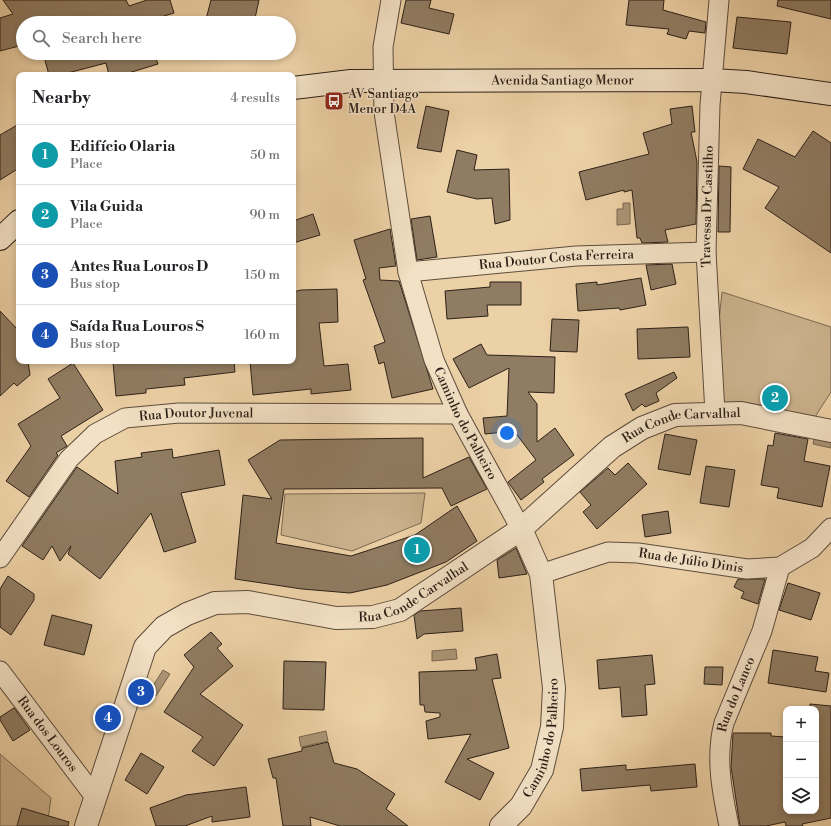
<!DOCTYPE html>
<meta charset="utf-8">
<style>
:root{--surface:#fff;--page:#f6f6f6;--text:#202124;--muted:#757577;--line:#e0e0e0;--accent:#1a73e8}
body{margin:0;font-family:"Libre Bodoni",serif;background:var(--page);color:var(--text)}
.controls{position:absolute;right:12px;bottom:12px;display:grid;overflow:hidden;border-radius:8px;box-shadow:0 2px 6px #0003}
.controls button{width:36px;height:36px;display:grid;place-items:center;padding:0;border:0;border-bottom:1px solid var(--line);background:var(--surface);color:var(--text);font:20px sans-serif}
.you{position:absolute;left:507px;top:433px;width:14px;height:14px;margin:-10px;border:3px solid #fff;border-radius:50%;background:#1a73e8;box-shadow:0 0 0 6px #1a73e833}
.badge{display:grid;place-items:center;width:26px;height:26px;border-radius:50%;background:var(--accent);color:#fff;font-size:13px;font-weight:700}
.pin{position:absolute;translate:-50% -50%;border:2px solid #fff;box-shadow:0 1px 4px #0006}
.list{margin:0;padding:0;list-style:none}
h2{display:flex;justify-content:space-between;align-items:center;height:52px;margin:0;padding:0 16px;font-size:17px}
h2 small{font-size:13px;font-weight:400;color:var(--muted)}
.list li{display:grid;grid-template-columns:26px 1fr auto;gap:12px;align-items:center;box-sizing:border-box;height:60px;padding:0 16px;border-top:1px solid var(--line)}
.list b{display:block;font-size:15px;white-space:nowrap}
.list p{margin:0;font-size:13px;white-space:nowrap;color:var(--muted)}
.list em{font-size:13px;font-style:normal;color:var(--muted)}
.icon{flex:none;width:22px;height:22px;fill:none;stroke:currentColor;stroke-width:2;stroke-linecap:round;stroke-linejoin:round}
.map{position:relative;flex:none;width:831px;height:826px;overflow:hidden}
.search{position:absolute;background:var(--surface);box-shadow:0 2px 6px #0003;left:16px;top:16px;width:280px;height:44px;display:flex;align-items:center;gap:10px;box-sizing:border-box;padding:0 14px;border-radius:22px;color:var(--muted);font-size:15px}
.panel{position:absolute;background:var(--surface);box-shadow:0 2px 6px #0003;left:16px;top:72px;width:280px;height:292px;border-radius:8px}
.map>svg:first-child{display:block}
.green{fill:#ccb38e;stroke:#7c6a53}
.water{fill:#ab9576;stroke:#786650}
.building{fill:#907c62;stroke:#2c2018}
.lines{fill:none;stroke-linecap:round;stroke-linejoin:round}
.minor-casing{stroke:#5c4c3c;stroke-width:21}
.tertiary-casing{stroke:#5c4c3c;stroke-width:24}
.secondary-casing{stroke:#2c2018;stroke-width:24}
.minor{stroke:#f3e1c5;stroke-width:19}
.tertiary{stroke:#f3e1c5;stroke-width:22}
.secondary{stroke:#f3e1c5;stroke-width:22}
.labels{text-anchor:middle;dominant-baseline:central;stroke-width:3;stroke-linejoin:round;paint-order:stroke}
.street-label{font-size:13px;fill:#2c2018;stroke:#f3e1c5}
.poi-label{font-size:13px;fill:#2c2018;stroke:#f3e1c5;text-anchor:start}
</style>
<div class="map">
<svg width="831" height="826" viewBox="0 0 831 826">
<rect width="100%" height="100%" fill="#edd1a6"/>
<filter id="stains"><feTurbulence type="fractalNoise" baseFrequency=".005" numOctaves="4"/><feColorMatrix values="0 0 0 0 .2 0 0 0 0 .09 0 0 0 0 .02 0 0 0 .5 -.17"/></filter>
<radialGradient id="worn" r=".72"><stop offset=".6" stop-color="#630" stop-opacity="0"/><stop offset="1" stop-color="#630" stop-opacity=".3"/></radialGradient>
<!-- green -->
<path class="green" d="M722 292 831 327V392L813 420 719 409 717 340Z
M425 493 421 523 352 551 281 535 285 494Z
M0 754 51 798 47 826H0Z"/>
<!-- water -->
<path class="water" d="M623 203H630V224L617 225V209H623Z
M815 435 831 438V448L813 444Z
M456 649 457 659 432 661V651Z
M163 670 170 674 156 696 149 692Z
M326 731 328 741 301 747 299 737Z"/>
<!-- building -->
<path class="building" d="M3 0H126L129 6 147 0H170L174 13 161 17 163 23H23V45L0 51V18L13 14Z
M211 0H259L254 23H205Z
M406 0H431L429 8 454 14 449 34 401 23Z
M629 0H664L663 10 706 22 705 33 689 31 686 39 667 34 669 29 626 25Z
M778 0H831V19L777 6Z
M737 17 791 22 787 54 733 48Z
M43 53H154L158 64 122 75H109L106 63 60 75H49Z
M426 106 449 111 441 152 417 148Z
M692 106 695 132H691L697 162 696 224 665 230 668 242 642 243 640 238H637L632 190 624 192V190L586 200 579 172 649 154 643 133 672 124 670 109Z
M19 124V168L0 180V135Z
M813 131 831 143V253L765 208 779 187 743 169 758 139 795 157Z
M457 150 477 155 474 170 509 169 510 220 495 224 492 198 477 199 447 192Z
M719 166 731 167 730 232H718Z
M313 214 320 235 293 243V221Z
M430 216 437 257 417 260 411 219Z
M390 229 396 266 379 268 380 280 399 281 433 389 392 398 384 362 379 364 374 346 385 342 363 280 366 279 354 240Z
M672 264 676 284 651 290 646 265Z
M641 278 646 305 620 310 619 308 578 311 576 284 597 282V285Z
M490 282H521V305H487L488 316 447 319 445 291 490 287Z
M337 289 338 322 319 323 324 366 348 364 351 390 311 394V389L253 395 250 361H293V292L301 290Z
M0 311 19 331V361H28L30 375 17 386 14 383 0 396Z
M552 319 579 320 577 352 550 351Z
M688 327 690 357 638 359 637 329Z
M481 344 487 355 555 357 554 393 528 392 537 404V442L555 428 574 455 542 479 544 482 521 500 508 482 536 460 514 431 485 434 483 418 507 416 509 368 469 388 453 359Z
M128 361H234L235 372 184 378 185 385 146 389V393L116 396 113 362Z
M73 363 103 410 61 436 67 446 56 453 58 455 29 497 6 481 31 446 18 424 60 398 48 379Z
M674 372 677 378 656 393 659 401 645 407 642 404 633 411 625 394Z
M775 433 808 439 804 461 830 466 822 507 777 498 779 488 761 485 768 445 773 446Z
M665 434 697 440 690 475 658 469Z
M423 438V478L469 457 487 489 451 506 442 488 284 489 276 543 351 556 415 535 457 506 477 541 446 562 387 585 350 593 302 589 235 579 243 495 272 499 248 460 280 440Z
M172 449 173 458 219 450 225 485 181 493 196 542 164 552 151 513 100 579 68 554 71 546 60 561 52 546 43 560 22 546 77 467 118 494 115 461 142 457 141 453Z
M628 463 647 484 597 529 583 512 591 505 580 492 608 468 615 475Z
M706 466 735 470 729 507 700 503Z
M668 511 671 533 645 537 642 515Z
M516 548 527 574 499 578 497 560Z
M8 576 34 594V600L11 635 0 627V589Z
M738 579H765L758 604 741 598 744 592 734 587Z
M788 583 820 593 811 620 779 610Z
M461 608 463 631 424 634 417 639 414 615 420 611Z
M52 615 92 625 84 655 44 645Z
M211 632 222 644 217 648 233 666 200 694 243 725 214 766 192 751 203 737 164 712 194 667 184 655Z
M773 650 818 657 815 671 829 673 826 692 768 683Z
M497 654 501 678 492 679 509 748 467 759 494 773 480 800 445 782 471 734 428 739 426 721 440 717V713L425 712 424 705H420L419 672 477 670 475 658Z
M652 655 655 684 645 685 647 715 622 717 620 687 599 689 597 660Z
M284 661 326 662 324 710 283 709Z
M705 667H723L722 685 704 684Z
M810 704 831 706V818L802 824 803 826H786L785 822 766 826H740L731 767 733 733H771V736L786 737V811H816V709H810Z
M14 708 30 730 13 741 0 720V717Z
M328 742 334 763 357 769 395 794 386 809 408 826H340L310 817 311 826H283L276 778H273L268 759 302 751V748Z
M141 753 164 767 147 794 125 780Z
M695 764 697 787 651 791 650 785 582 791 580 769 626 765V770Z
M246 787 250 817 212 822V816L185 826H156L150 808 186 795Z
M22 808 69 822 68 826H17Z"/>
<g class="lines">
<defs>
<g id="minor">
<path id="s1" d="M391 0 383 47 384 112 408 272 434 360 458 414 521 529"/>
<path id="s2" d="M408 272 576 256 706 252"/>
<path id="s3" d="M715 413 706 252 710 105 719 0"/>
<path id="s4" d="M0 558 69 459 95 434 125 418 179 413 458 414"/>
<path id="s5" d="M541 574 608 552 638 553 747 569 780 567 812 548 831 528"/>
<path id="s6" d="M0 671 95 797"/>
<path id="s7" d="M729 826C722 792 715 757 724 723L762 631 780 567"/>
</g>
<g id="tertiary">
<path id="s8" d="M86 826 145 647 164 627 187 614 215 603 248 602 336 618 373 617 400 610 521 529 612 447 642 428 675 415 741 413 831 431"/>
<path id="s9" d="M501 826 521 806 542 770 552 727 554 688 541 574 521 529"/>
</g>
<g id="secondary">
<path id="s10" d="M293 88 351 81 712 80 746 82 831 94"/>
<path d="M0 239 19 221"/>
</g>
</defs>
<!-- minor casing -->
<use href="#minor" class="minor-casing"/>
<!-- tertiary casing -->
<use href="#tertiary" class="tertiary-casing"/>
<!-- secondary casing -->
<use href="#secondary" class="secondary-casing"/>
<!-- minor -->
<use href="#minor" class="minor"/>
<!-- tertiary -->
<use href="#tertiary" class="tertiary"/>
<!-- secondary -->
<use href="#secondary" class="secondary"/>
</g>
<!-- icons -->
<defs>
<symbol id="bus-square" viewBox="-11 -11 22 22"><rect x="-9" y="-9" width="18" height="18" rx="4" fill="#8f2418" stroke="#f3e1c5"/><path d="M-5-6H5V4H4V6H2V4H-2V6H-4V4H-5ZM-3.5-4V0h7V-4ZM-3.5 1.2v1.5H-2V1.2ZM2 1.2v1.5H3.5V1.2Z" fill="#fff"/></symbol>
</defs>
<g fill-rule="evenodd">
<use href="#bus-square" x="323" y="90" width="22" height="22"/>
</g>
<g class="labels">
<!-- street labels -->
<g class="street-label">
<text stroke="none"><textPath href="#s10" startOffset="270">Avenida Santiago Menor</textPath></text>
<text stroke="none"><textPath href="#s3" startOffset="207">Travessa Dr Castilho</textPath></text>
<text stroke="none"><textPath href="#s2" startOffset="149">Rua Doutor Costa Ferreira</textPath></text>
<text stroke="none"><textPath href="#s4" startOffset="262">Rua Doutor Juvenal</textPath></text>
<text stroke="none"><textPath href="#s1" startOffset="437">Caminho do Palheiro</textPath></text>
<text stroke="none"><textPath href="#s8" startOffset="803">Rua Conde Carvalhal</textPath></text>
<text stroke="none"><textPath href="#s5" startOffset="154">Rua de Júlio Dinis</textPath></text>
<text stroke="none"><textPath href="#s8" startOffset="479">Rua Conde Carvalhal</textPath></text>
<text stroke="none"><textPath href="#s7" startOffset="135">Rua do Lanco</textPath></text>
<text stroke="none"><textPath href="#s6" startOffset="79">Rua dos Louros</textPath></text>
<text stroke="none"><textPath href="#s9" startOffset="101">Caminho do Palheiro</textPath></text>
</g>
<!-- poi labels -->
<g class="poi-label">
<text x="348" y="94">AV Santiago<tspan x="348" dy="15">Menor D4A</tspan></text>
</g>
</g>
<rect width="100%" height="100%" filter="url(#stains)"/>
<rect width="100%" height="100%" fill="url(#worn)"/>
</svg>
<div class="controls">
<button>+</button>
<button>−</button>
<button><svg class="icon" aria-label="layers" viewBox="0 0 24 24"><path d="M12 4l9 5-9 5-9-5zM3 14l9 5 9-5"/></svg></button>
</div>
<div class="you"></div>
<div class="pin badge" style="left:417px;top:550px;background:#0f9aa8">1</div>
<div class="pin badge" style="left:775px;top:398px;background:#0f9aa8">2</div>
<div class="pin badge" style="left:141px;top:692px;background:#1a4fb4">3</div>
<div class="pin badge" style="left:108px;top:718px;background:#1a4fb4">4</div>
<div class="search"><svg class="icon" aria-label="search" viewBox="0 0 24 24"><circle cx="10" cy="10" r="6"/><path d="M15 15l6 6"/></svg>Search here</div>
<section class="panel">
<h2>Nearby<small>4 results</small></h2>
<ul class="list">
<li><span class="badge" style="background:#0f9aa8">1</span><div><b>Edifício Olaria</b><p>Place</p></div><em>50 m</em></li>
<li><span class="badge" style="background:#0f9aa8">2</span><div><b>Vila Guida</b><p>Place</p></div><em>90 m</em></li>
<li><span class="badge" style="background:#1a4fb4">3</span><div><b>Antes Rua Louros D</b><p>Bus stop</p></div><em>150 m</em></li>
<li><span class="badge" style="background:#1a4fb4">4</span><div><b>Saída Rua Louros S</b><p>Bus stop</p></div><em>160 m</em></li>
</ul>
</section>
</div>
